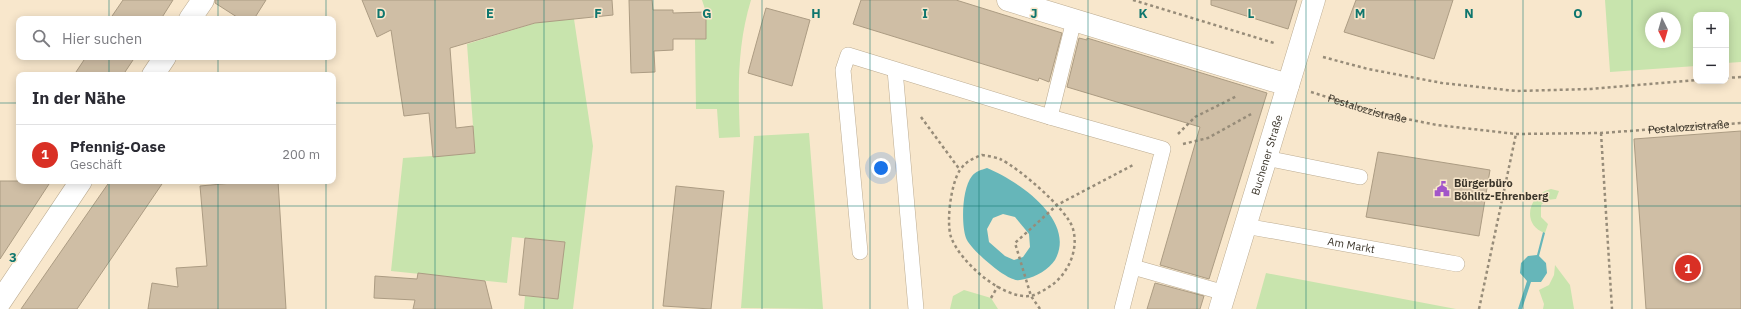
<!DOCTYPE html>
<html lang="de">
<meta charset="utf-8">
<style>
:root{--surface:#fff;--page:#f7f7f7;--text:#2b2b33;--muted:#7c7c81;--line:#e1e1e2;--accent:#d93025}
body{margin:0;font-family:"IBM Plex Sans",sans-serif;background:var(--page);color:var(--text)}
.controls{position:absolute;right:12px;top:12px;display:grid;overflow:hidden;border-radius:8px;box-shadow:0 2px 10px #0003}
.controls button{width:36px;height:36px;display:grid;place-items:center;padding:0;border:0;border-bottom:1px solid var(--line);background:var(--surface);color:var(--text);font:20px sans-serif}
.compass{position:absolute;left:1645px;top:12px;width:36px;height:36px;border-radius:50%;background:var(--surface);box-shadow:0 2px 10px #0003;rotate:175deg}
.you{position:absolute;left:881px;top:168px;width:14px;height:14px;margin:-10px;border:3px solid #fff;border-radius:50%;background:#1a73e8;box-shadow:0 0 0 6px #1a73e833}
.badge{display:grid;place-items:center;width:26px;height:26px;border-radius:50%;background:var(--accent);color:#fff;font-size:13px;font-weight:700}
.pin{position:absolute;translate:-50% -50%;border:2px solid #fff;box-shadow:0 1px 4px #0006}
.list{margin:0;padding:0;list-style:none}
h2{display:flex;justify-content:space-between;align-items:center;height:52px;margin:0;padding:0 16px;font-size:17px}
h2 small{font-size:13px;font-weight:400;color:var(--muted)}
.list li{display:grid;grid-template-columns:26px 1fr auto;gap:12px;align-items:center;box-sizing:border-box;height:60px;padding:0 16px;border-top:1px solid var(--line)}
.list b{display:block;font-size:15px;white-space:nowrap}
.list p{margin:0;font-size:13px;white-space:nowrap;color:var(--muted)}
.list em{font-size:13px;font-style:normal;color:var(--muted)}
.icon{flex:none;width:22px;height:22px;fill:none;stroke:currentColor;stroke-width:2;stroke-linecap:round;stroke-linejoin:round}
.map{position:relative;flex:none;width:1741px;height:309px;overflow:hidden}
.search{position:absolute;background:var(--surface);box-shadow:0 2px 10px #0003;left:16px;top:16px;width:320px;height:44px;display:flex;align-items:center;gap:10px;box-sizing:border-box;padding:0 14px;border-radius:8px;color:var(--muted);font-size:15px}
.panel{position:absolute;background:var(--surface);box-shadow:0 2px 10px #0003;left:16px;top:72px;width:320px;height:112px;border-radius:8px}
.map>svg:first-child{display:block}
.green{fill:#c8e4ad;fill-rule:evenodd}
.water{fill:#66b6b9;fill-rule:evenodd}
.building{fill:#cfbea5;stroke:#ac9c83}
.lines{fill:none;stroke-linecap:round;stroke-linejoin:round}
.lane-casing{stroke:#bcac92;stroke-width:16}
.street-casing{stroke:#bcac92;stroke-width:23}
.path{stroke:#978c79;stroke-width:2.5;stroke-dasharray:3 3;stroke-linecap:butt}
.lane{stroke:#fff;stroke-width:15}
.street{stroke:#fff;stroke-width:22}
.grid{fill:none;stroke:#0f766e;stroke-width:1;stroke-opacity:0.55}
.labels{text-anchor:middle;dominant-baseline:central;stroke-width:3;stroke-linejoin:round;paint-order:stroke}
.street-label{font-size:11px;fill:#3c362b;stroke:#f8e7cc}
.poi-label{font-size:11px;font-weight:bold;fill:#3c362b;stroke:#f8e7cc;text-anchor:start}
.grid-label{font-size:13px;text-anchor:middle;font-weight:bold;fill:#0f766e;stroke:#f8e7cc;stroke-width:3;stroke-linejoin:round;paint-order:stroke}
</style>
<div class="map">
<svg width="1741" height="309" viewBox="0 0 1741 309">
<rect width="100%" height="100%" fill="#f8e7cc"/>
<!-- green -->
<path class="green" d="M702 0H751C737 46 738 89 740 137L719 138 717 109H696L695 39 706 38V12Z
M1605 0H1741V62L1726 63V15H1696V66L1610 72ZM1651 18H1675V42H1651Z
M574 19 593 146 573 309H524L525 296 558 299 564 242 512 237 507 283 391 271 403 158 475 153 467 44 542 21Z
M809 133 823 309 741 308 754 136Z
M1551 189 1559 191 1556 199 1547 200 1541 205V217L1548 224 1545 233C1521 225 1528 194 1551 189Z
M1555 265 1570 285 1574 309H1543L1544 304 1539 290 1549 285 1554 275Z
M1266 273 1456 309H1256Z
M964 290 991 298 998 309H950L953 296Z"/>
<!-- water -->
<path class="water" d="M987 168C1018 181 1077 220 1055 260 1049 269 1036 277 1025 279 1021 280 1017 281 1013 279 1002 276 970 249 966 238 961 224 962 188 972 176 976 171 981 170 987 168ZM1003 214 1015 217 1029 234 1030 247 1023 257 1014 260 1005 256 989 242 987 229 993 218Z
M1543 232 1545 233 1539 256 1546 263 1547 273 1541 282H1531L1522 309H1518L1527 281 1520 273 1521 263 1528 256 1537 255Z"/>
<!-- building -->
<path class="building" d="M123 0H173L161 19H110Z
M215 0H266L254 19H240L215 3Z
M362 0H612L613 15 535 23 450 48 456 128 473 126 475 153 433 157 429 113 404 116 391 30 377 37Z
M629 0H652L653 10H673V13L706 12V39H673V50L654 51 655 72 631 73Z
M861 0H956L1062 33 1049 82 1039 78 1038 81 853 24Z
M1211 0H1297L1288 29 1211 5Z
M1356 0H1453L1434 59 1344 32Z
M766 8 810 20 792 86 748 73Z
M1079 38 1087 40V38L1267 93 1209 279 1160 265 1200 127 1067 87Z
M86 57H135L123 75H74Z
M1741 131V309H1646L1634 139Z
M1378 152 1490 170 1479 236 1366 217Z
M0 181H51L0 259Z
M110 181H164L77 309H21Z
M254 181H278L286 309H148L152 283 178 287 176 268 207 266 200 186Z
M676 186 724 191 711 309 663 306Z
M525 238 565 242 558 299 519 295Z
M418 273 485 281 492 309H413L415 300 374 298 375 276 417 279Z
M1155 283 1204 296 1200 309H1147Z"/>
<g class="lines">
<defs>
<g id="lane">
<path d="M895 70 916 309"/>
<path d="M1050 117 1074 20"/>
<path d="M1266 158 1360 177"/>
<path id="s2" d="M1245 226 1457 264"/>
<path d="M860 252 843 70 848 55 1050 117 1163 149 1122 309"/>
<path d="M1133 267 1225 293"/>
</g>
<g id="street">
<path d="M1008 0 1288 85"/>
<path d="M190 19 203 0"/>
<path d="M153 75 165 57"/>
<path d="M0 302 81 181"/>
<path id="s3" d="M1220 309 1314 0"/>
</g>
</defs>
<!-- lane casing -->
<use href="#lane" class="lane-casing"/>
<!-- street casing -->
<use href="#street" class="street-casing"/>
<!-- path -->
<g class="path">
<path d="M1133 0 1274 43"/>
<path d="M1323 57 1368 69 1442 83 1516 91 1591 89 1696 80"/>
<path d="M1726 78 1741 77"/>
<path id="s1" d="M1311 92 1381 114 1437 125 1516 134 1601 133 1741 123"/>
<path d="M921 117 960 170"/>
<path d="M1601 133 1612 309"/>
<path d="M1178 134 1195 117 1237 96"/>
<path d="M1183 144 1208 138 1253 113"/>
<path d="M982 155C988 156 995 157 1000 159 1019 168 1068 210 1073 229 1079 250 1068 273 1052 285 1046 289 1037 295 1030 296 1002 299 960 262 951 237 946 222 951 183 960 170 966 161 974 158 982 155Z"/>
<path d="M991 298 998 286"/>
<path d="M1040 309 1031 296 1015 243 1057 205 1135 164"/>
<path d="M1479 309 1516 134"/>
</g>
<!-- lane -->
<use href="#lane" class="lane"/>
<!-- street -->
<use href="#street" class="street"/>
</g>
<!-- grid -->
<path class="grid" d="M109 0V19M218 0V19M326 0V19M435 0V309M544 0V309M653 0V309M762 0V309M870 0V309M979 0V309M1088 0V309M1197 0V309M1306 0V309M1415 0V309M1523 0V309M1632 0V309M109 57V75M218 57V75M326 57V75M0 103H19M333 103H1741M109 181V309M218 181V309M326 181V309M0 206H1741"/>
<!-- icons -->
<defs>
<symbol id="civic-bare" viewBox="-9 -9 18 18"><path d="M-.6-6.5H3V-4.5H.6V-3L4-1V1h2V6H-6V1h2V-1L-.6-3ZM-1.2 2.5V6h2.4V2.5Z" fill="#a256c9" stroke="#f8e7cc" stroke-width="2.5" paint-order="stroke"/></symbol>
</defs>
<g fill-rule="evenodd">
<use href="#civic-bare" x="1431" y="178" width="22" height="22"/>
</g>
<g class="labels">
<!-- street labels -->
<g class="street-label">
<text stroke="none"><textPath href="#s1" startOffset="59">Pestalozzistraße</textPath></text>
<text stroke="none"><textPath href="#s1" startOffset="383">Pestalozzistraße</textPath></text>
<text stroke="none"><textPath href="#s3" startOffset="161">Buchener Straße</textPath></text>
<text stroke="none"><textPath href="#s2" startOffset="108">Am Markt</textPath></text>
</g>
<!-- poi labels -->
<g class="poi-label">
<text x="1454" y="183">Bürgerbüro<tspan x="1454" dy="13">Böhlitz-Ehrenberg</tspan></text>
</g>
</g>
<g class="grid-label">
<text x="381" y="18">D</text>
<text x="490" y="18">E</text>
<text x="598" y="18">F</text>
<text x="707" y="18">G</text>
<text x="816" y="18">H</text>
<text x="925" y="18">I</text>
<text x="1034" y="18">J</text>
<text x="1143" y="18">K</text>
<text x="1251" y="18">L</text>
<text x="1360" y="18">M</text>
<text x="1469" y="18">N</text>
<text x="1578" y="18">O</text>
<text x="13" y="262">3</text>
</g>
</svg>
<div class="controls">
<button>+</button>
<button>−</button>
</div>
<svg class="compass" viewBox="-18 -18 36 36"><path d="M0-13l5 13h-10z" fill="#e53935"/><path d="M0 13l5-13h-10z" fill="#7c7c81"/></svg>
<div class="you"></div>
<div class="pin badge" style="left:1688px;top:268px">1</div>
<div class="search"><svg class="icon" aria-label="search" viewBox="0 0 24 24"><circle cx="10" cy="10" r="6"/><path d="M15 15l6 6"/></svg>Hier suchen</div>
<section class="panel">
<h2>In der Nähe<small></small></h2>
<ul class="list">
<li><span class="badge">1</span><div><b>Pfennig-Oase</b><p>Geschäft</p></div><em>200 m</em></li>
</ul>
</section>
</div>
